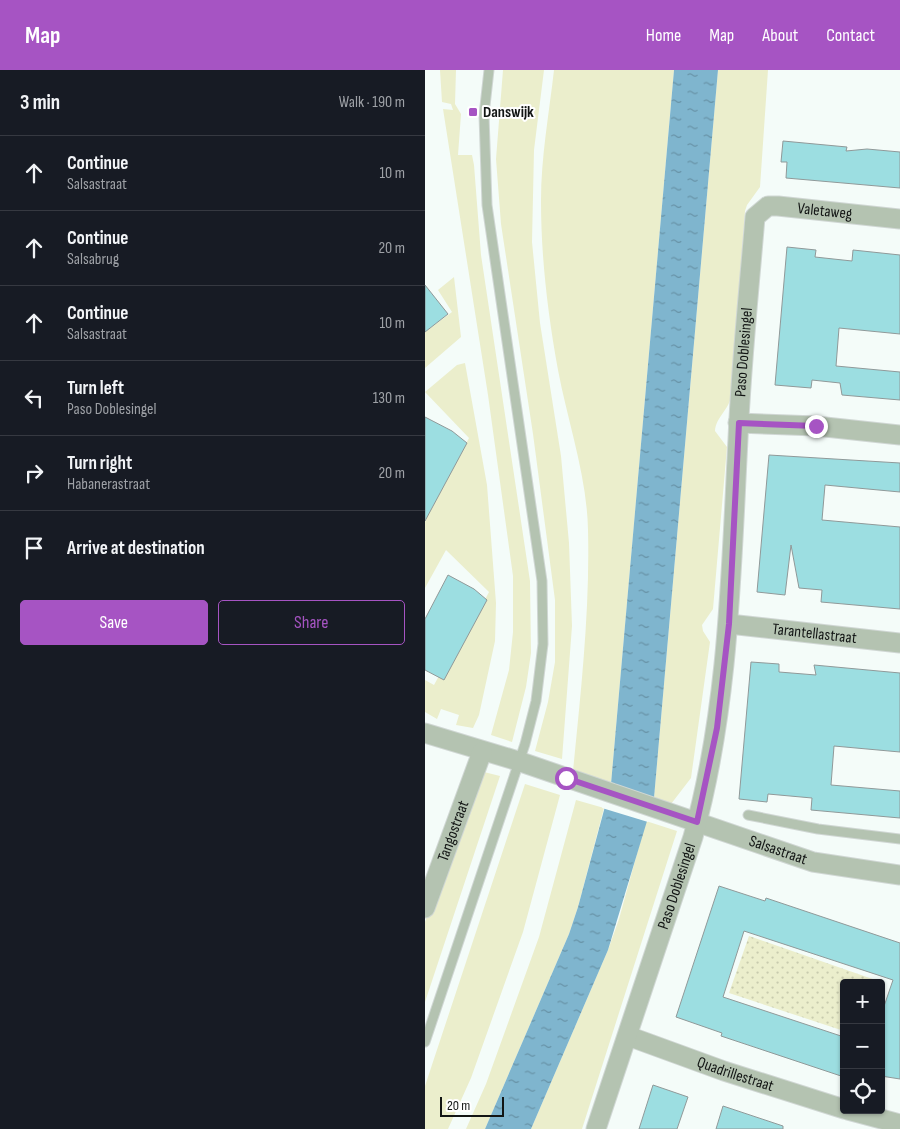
<!DOCTYPE html>
<meta charset="utf-8">
<style>
:root{--surface:#171b24;--page:#242831;--text:#f1f3f6;--muted:#9ea1a6;--line:#363941;--accent:#a654c3}
body{margin:0;font-family:"Sofia Sans Condensed",sans-serif;background:var(--page);color:var(--text)}
.controls{position:absolute;right:15px;bottom:15px;display:grid;overflow:hidden;border-radius:5px;box-shadow:0 1px 4px #0004}
.controls button{width:45px;height:45px;display:grid;place-items:center;padding:0;border:0;border-bottom:1px solid var(--line);background:var(--surface);color:var(--text);font:25px sans-serif}
.scale{position:absolute;left:15px;bottom:12px;width:64px;box-sizing:border-box;padding-left:5px;border:2px solid #121514;border-top:0;font-size:14px;line-height:18px;white-space:nowrap;color:#121514;-webkit-text-stroke:4px #fff;paint-order:stroke}
.stop{position:absolute;width:15px;height:15px;margin:-11px;border:4px solid #a654c3;border-radius:50%;background:#fff}
.stop.end{background:#a654c3;border-color:#fff;box-shadow:0 1px 5px #0008}
.list{margin:0;padding:0;list-style:none}
h2{display:flex;justify-content:space-between;align-items:center;height:65px;margin:0;padding:0 20px;font-size:21px}
h2 small{font-size:16px;font-weight:400;color:var(--muted)}
.list li{display:grid;grid-template-columns:32px 1fr auto;gap:15px;align-items:center;box-sizing:border-box;height:75px;padding:0 20px;border-top:1px solid var(--line)}
.list b{display:block;font-size:19px;white-space:nowrap}
.list p{margin:0;font-size:16px;white-space:nowrap;color:var(--muted)}
.list em{font-size:16px;font-style:normal;color:var(--muted)}
.actions{display:flex;gap:10px;padding:15px 20px}
.actions a{flex:1;padding:11px 0;border:1px solid var(--accent);border-radius:5px;text-align:center;font-size:18px;color:var(--accent)}
.actions .main{background:var(--accent);color:#fff}
.icon{flex:none;width:28px;height:28px;fill:none;stroke:currentColor;stroke-width:2;stroke-linecap:round;stroke-linejoin:round}
.map{position:relative;flex:none;width:475px;height:1059px;overflow:hidden}
header{display:flex;align-items:center;gap:30px;box-sizing:border-box;height:70px;padding:0 25px;background:var(--accent);color:#fff}
header strong{font-size:24px}
nav{display:flex;gap:28px;margin-inline-start:auto;font-size:18px}
main{display:flex}
aside{flex:1;background:var(--surface)}
.map>svg:first-child{display:block}
.green{fill:#ebeecc}
.garden{fill:url(#garden-dots)}
.water{fill:url(#water-ripples)}
.pier{fill:#f4fcf9}
.building{fill:#9cdee1;stroke:#909999}
.lines{fill:none;stroke-linecap:round;stroke-linejoin:round}
.service-casing{stroke:#d0d7d4;stroke-width:11}
.minor-casing{stroke:#d0d7d4;stroke-width:21}
.service{stroke:#b4c3b1;stroke-width:9}
.minor{stroke:#b4c3b1;stroke-width:19}
.route{stroke:#a654c3;stroke-width:6}
.poi-dot{fill:#a654c3;stroke:#fff;stroke-width:2}
.labels{text-anchor:middle;dominant-baseline:central;stroke-width:4;stroke-linejoin:round;paint-order:stroke}
.poi-label{font-size:16px;font-weight:bold;fill:#121514;stroke:#fff;text-anchor:start}
.street-label{font-size:16px;fill:#121514;stroke:#fff}
</style>
<header>
<strong>Map</strong>
<nav><a>Home</a><a>Map</a><a>About</a><a>Contact</a></nav>
</header>
<main>
<aside>
<h2>3 min<small>Walk · 190 m</small></h2>
<ul class="list">
<li><svg class="icon" aria-label="ahead" viewBox="0 0 24 24"><path d="M12 20V5M6 11l6-6 6 6"/></svg><div><b>Continue</b><p>Salsastraat</p></div><em>10 m</em></li>
<li><svg class="icon" aria-label="ahead" viewBox="0 0 24 24"><path d="M12 20V5M6 11l6-6 6 6"/></svg><div><b>Continue</b><p>Salsabrug</p></div><em>20 m</em></li>
<li><svg class="icon" aria-label="ahead" viewBox="0 0 24 24"><path d="M12 20V5M6 11l6-6 6 6"/></svg><div><b>Continue</b><p>Salsastraat</p></div><em>10 m</em></li>
<li><svg class="icon" aria-label="left" viewBox="0 0 24 24"><path d="M17 20v-9H6M10 6l-5 5 5 5"/></svg><div><b>Turn left</b><p>Paso Doblesingel</p></div><em>130 m</em></li>
<li><svg class="icon" aria-label="right" viewBox="0 0 24 24"><path d="M7 20v-9h11M14 6l5 5-5 5"/></svg><div><b>Turn right</b><p>Habanerastraat</p></div><em>20 m</em></li>
<li><svg class="icon" aria-label="arrive" viewBox="0 0 24 24"><path d="M6 21V4h12l-3 4 3 4H6"/></svg><div><b>Arrive at destination</b></div></li>
</ul>
<div class="actions"><a class="main">Save</a><a>Share</a></div>
</aside>
<div class="map">
<svg width="475" height="1059" viewBox="0 0 475 1059">
<defs>
<pattern id="garden-dots" width="8" height="8" patternUnits="userSpaceOnUse" patternTransform="scale(1.25)"><rect width="8" height="8" fill="#ebeecc"/><path d="M2 2h.1M6 6h.1" fill="none" stroke="#c8cbae" stroke-width="1.8" stroke-linecap="round"/></pattern>
<pattern id="water-ripples" width="26" height="14" patternUnits="userSpaceOnUse" patternTransform="scale(1.25)"><rect width="26" height="14" fill="#7fb5ce"/><path d="M2 4q2-2 4 0t4 0M15 11q2-2 4 0t4 0" fill="none" stroke="#6792a6"/></pattern>
</defs>
<rect width="100%" height="100%" fill="#f4fcf9"/>
<!-- green -->
<path class="green" d="M15 0H31L30 34 36 44 33 85H47L49 95 56 185 105 511 106 583 101 617 87 672 66 665 84 600 88 562V506L63 325 18 39 28 40 26 34 17 32Z
M78 0H119L109 80 107 172 115 253 136 386 144 473 147 556 137 689 110 681 123 632 130 592V530L108 364 76 154 71 89Z
M129 0H249L186 714 148 701C156 621 165 540 163 460 162 406 143 353 133 300 123 245 116 188 116 131 116 87 124 44 129 0Z
M293 0H343L335 117 322 135 320 141 306 326C304 340 291 347 290 361L302 377 288 539 277 555 278 561 285 572 266 708 246 734 229 728Z
M29 207 36 267 0 298V262L27 242 13 220Z
M40 293 62 415 71 533 70 571 54 645 48 658 31 655 34 645 16 639 12 649 0 642V610L9 615 15 604 20 606 64 522 21 480 0 518V448L44 368 0 322 32 295Z
M51 700 75 706 0 932V852Z
M100 714 135 725 98 862 46 1008 23 1059H0V1016Z
M151 730 179 738 153 837 144 864 60 1059H41L61 1014 114 867Z
M221 751 252 761 157 1059H106L183 880 194 849Z"/>
<!-- garden -->
<path class="garden" d="M324 866 459 913 456 920V913H419V961L304 923Z"/>
<!-- water -->
<path class="water" d="M249 0H293L229 728 183 880 106 1059H60L144 864 153 837 186 714Z"/>
<!-- pier -->
<path class="pier" d="M184 713 231 729 223 752 177 738Z"/>
<!-- building -->
<path class="building" d="M358 71 422 77 421 81 442 79 475 82V118L361 108 362 92H356Z
M362 177 391 180 390 187 427 191 428 180 475 185V264L414 258 411 296 475 302V330L417 325 415 313 387 310 386 318 350 315Z
M0 215 23 244 0 262Z
M0 347 27 361 42 373 0 451Z
M344 385 475 393V422L400 415 397 450 475 457V539L396 532 397 520 374 518 366 475 360 525 332 522Z
M23 505 49 519 62 530 19 610 0 600V549Z
M326 592 354 594V602L391 605 389 595 475 603V682L409 676 406 715 475 721V748L386 740 387 728 343 724 342 732 314 729Z
M294 816 340 831 341 828 475 873V1009L456 1006V945L468 910 319 861 298 927 419 967V1007L296 966 297 963 251 947Z
M228 1015 263 1027 252 1059H214Z
M298 1036 358 1056V1059H291Z"/>
<g class="lines">
<defs>
<path id="service" d="M323 745 393 759 475 769
M0 972 100 674 111 631 118 574 117 511 62 135 59 45 64 0"/>
<g id="minor">
<path d="M313 353 391 356 475 365"/>
<path id="s1" d="M304 554 475 573"/>
<path id="s2" d="M0 663 93 691 388 792 475 805"/>
<path id="s3" d="M0 838 57 682"/>
<path id="s4" d="M203 966 299 1001 419 1039"/>
<path d="M423 1040 475 1054"/>
<path id="s5" d="M171 1059 268 767C304 637 306 503 313 369 316 295 324 221 330 147L343 136H353L475 149"/>
</g>
</defs>
<!-- service casing -->
<use href="#service" class="service-casing"/>
<!-- minor casing -->
<use href="#minor" class="minor-casing"/>
<!-- service -->
<use href="#service" class="service"/>
<!-- minor -->
<use href="#minor" class="minor"/>
</g>
<g class="lines">
<!-- route -->
<path class="route" d="M141 708 272 752 292 658 304 554 314 353 391 356"/>
</g>
<!-- markers -->
<rect class="poi-dot" x="43" y="37" width="10" height="10" rx="2.5"/>
<g class="labels">
<!-- poi labels -->
<g class="poi-label">
<text x="58" y="42">Danswijk</text>
</g>
<!-- street labels -->
<g class="street-label">
<text stroke="none"><textPath href="#s5" startOffset="1006">Valetaweg</textPath></text>
<text stroke="none"><textPath href="#s5" startOffset="796">Paso Doblesingel</textPath></text>
<text stroke="none"><textPath href="#s1" startOffset="86">Tarantellastraat</textPath></text>
<text stroke="none"><textPath href="#s3" startOffset="82">Tangostraat</textPath></text>
<text stroke="none"><textPath href="#s2" startOffset="372">Salsastraat</textPath></text>
<text stroke="none"><textPath href="#s5" startOffset="256">Paso Doblesingel</textPath></text>
<text stroke="none"><textPath href="#s4" startOffset="114">Quadrillestraat</textPath></text>
</g>
</g>
</svg>
<div class="controls">
<button>+</button>
<button>−</button>
<button><svg class="icon" aria-label="locate" viewBox="0 0 24 24"><circle cx="12" cy="12" r="6"/><path d="M12 2v4M12 18v4M2 12h4M18 12h4"/></svg></button>
</div>
<div class="scale">20 m</div>
<div class="stop" style="left:141px;top:708px"></div>
<div class="stop end" style="left:391px;top:356px"></div>
</div>
</main>
